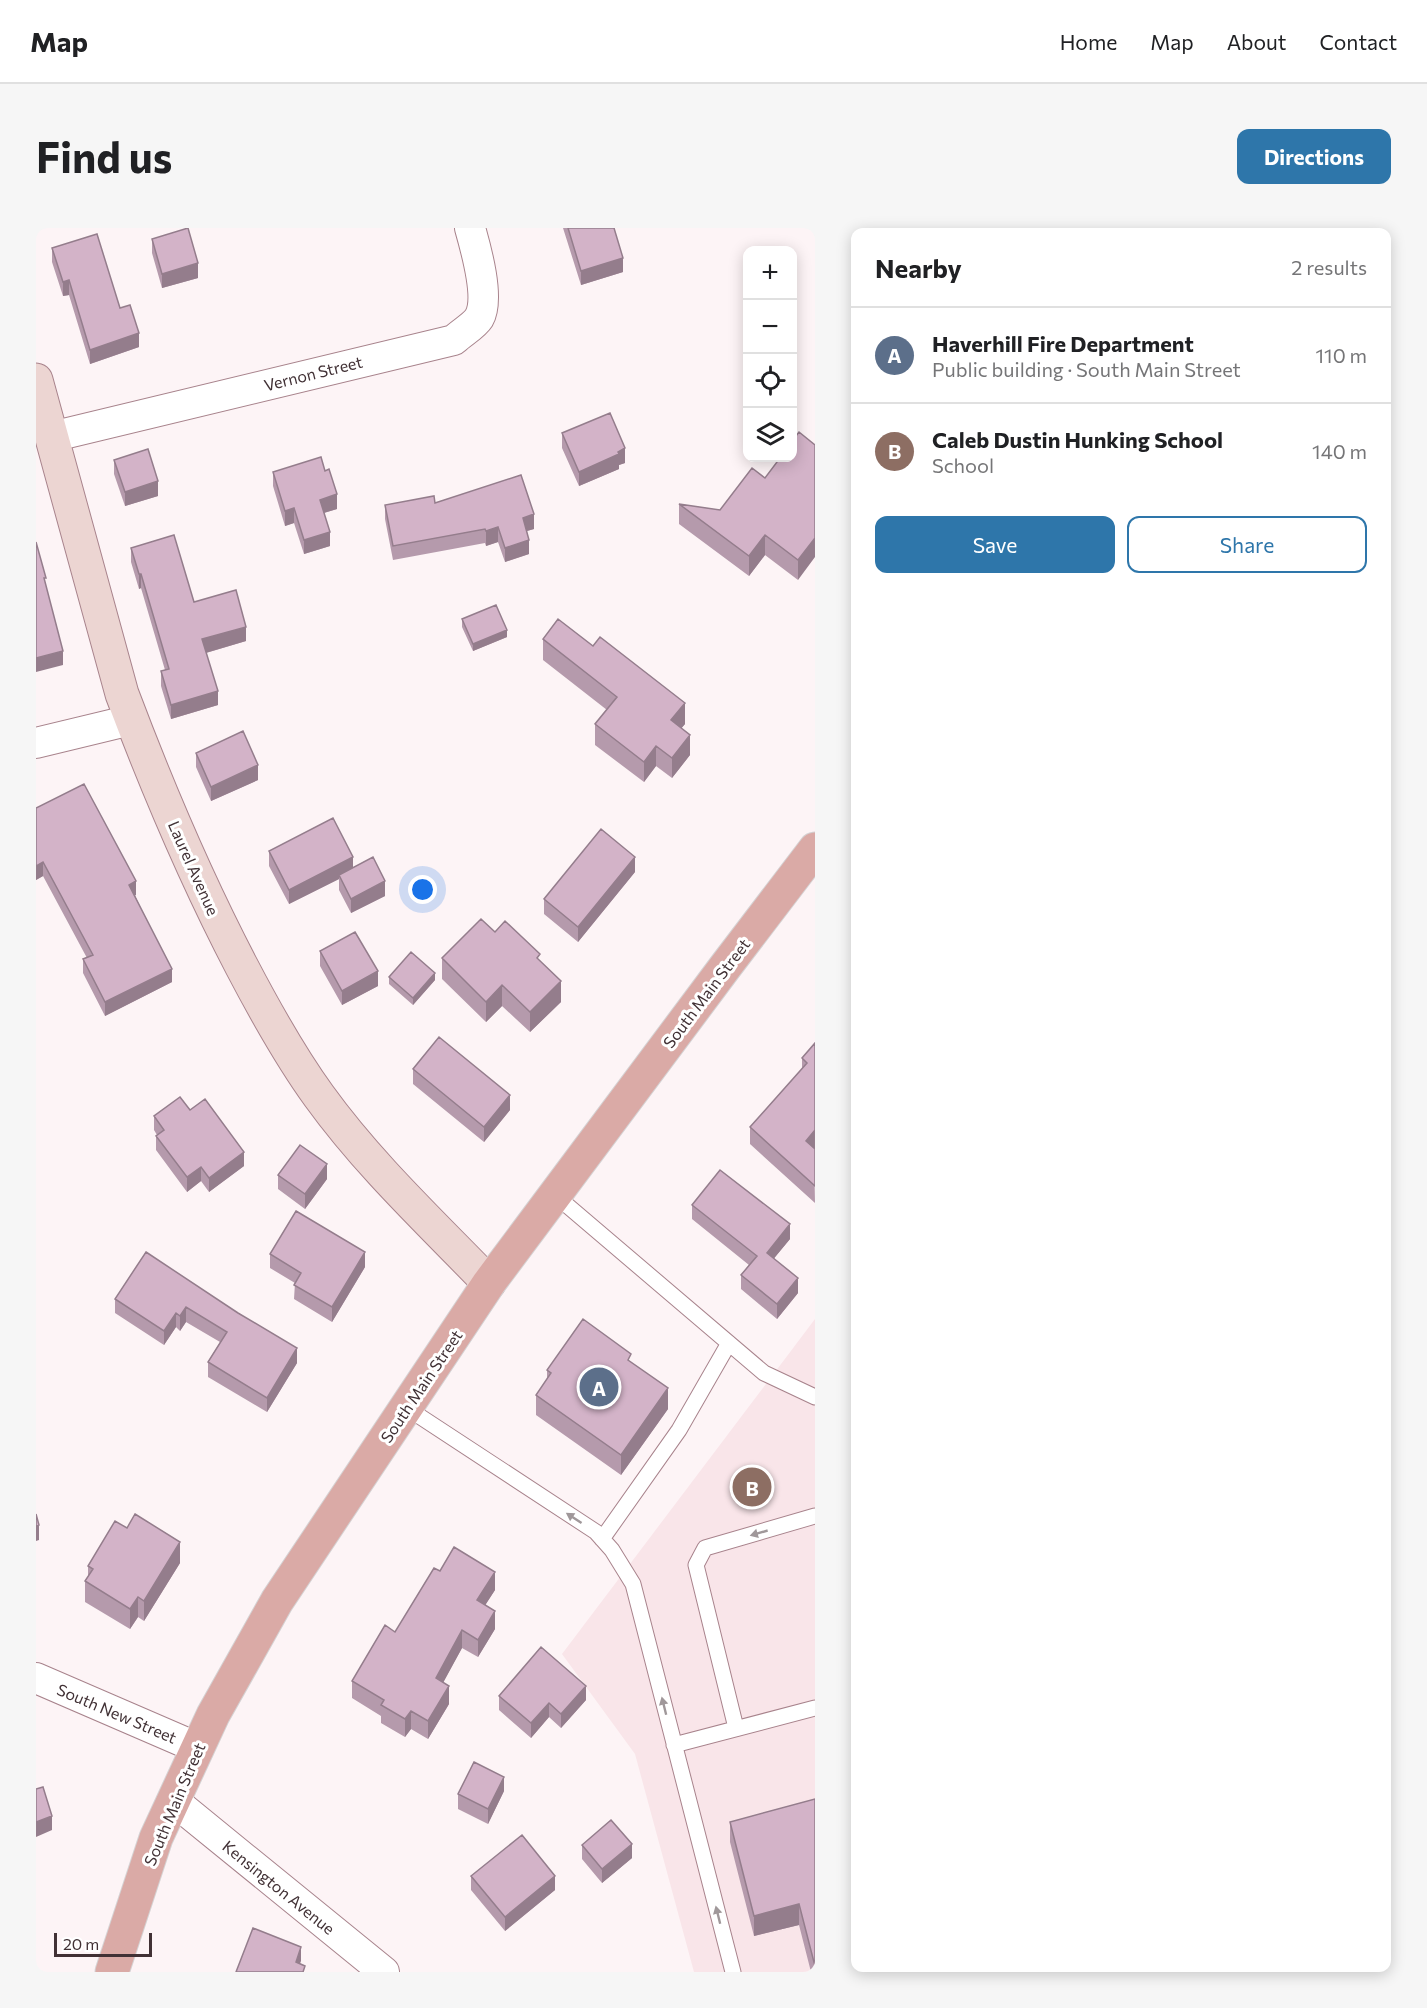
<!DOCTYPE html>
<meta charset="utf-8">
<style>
:root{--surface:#fff;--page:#f6f6f6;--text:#202124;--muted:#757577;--line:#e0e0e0;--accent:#2e76aa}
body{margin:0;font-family:Commissioner,sans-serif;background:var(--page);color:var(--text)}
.controls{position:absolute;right:18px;top:18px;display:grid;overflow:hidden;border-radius:12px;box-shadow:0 3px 15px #0003}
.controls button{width:54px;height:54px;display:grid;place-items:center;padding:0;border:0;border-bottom:2px solid var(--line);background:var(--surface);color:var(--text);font:30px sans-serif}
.scale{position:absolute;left:18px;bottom:15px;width:98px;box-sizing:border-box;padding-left:6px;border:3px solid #413135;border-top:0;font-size:16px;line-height:21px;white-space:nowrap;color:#413135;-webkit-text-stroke:4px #fff;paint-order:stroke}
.you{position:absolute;left:387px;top:662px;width:21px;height:21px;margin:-15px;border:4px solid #fff;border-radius:50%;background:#1a73e8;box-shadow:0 0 0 9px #1a73e833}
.badge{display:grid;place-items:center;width:39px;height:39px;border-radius:50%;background:var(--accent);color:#fff;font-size:20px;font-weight:700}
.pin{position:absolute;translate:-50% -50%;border:3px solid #fff;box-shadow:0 2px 6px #0006}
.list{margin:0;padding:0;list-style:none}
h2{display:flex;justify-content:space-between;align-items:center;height:78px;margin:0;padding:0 24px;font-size:26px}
h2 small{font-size:20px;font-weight:400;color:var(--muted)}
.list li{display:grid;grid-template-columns:39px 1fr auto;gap:18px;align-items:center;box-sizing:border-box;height:96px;padding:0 24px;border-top:2px solid var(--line)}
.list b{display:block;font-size:22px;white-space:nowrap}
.list p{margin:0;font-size:20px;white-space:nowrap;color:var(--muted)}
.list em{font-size:20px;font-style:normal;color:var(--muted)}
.actions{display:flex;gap:12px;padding:18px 24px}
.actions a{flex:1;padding:14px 0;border:2px solid var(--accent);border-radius:12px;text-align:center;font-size:21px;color:var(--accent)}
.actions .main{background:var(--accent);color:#fff}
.icon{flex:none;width:33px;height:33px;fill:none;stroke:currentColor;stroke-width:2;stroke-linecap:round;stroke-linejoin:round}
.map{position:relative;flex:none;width:779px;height:1744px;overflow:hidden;border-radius:12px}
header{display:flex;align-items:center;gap:36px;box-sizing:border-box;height:84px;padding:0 30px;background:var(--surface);border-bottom:2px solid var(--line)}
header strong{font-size:28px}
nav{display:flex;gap:33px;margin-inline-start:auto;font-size:21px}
.intro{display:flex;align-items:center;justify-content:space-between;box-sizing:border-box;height:144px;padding:0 36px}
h1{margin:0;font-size:42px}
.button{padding:15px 27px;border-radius:12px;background:var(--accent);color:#fff;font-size:21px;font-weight:700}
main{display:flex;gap:36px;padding:0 36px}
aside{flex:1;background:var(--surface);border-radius:12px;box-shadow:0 3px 15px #0003}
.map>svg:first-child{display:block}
.built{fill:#f9e5e9}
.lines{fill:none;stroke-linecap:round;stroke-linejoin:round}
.lane-casing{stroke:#a8838c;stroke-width:17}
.street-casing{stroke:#a8838c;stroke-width:32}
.secondary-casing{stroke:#a8838c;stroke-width:35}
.primary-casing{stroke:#d5d2d3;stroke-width:35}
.lane{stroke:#fff;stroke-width:15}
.street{stroke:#fff;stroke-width:30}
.secondary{stroke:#ecd5d2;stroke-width:33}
.primary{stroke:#daaaa6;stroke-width:33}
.wall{fill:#b59aac}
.shaded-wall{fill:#947d8c}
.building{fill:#d3b3c8;stroke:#947d8c;stroke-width:1.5}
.oneway{fill:#a0989a}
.labels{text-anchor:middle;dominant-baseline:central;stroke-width:6;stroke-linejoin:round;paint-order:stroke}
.street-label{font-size:16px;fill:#413135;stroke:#fff}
</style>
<header>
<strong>Map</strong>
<nav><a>Home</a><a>Map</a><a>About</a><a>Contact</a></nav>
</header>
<div class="intro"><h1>Find us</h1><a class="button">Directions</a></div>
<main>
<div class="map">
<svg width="779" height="1744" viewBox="0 0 779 1744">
<rect width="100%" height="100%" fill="#fdf4f6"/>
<!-- built -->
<path class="built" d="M779 1091V1744H658L599 1526 526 1426Z"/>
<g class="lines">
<defs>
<path id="lane" d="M519 967 728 1145 779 1169
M371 1180 560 1304 576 1322 597 1356 697 1744
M566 1311 643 1202 693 1115
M700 1500 660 1337 669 1320 779 1288
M638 1517 779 1480"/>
<path id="street" d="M15 209 418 112C425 105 438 98 443 90 454 71 440 21 434 0
M0 515 95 492
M0 1450 162 1520
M138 1573 348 1744"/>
<path id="secondary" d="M0 152 86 466C121 559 160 651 206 739 229 783 254 828 283 868 332 936 395 995 453 1055"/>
<path id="primary" d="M76 1744 120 1610 177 1487 241 1373 453 1055 689 739 779 621"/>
</defs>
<!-- lane casing -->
<use href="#lane" class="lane-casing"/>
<!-- street casing -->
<use href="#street" class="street-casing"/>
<!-- secondary casing -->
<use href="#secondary" class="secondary-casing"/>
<!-- primary casing -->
<use href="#primary" class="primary-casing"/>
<!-- lane -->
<use href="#lane" class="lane"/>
<!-- street -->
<use href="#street" class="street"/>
<!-- secondary -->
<use href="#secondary" class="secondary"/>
<!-- primary -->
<use href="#primary" class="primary"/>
</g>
<!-- wall -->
<path class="wall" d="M527 0H578L587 44 545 57Z
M116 11 162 50 126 60 116 25Z
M16 20 103 119 54 136 33 67 27 68 16 34Z
M526 205 589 235 583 237V241L543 258 526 220Z
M779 217 762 352 729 327 713 348 643 296V276L684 282Z
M78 232 122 268 89 278 78 246Z
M237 244 301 281 288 285 294 318 268 326 258 295 249 298 237 258Z
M399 275 498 301 491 303 493 326 469 334 462 314 450 318 449 315 357 332 349 291V277Z
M95 320 158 374 210 413 170 425 182 477 135 491 125 458V443L129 442 105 360 103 361 95 334Z
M426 391 471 409 437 423 426 399Z
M507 411 649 496 645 500 654 527 636 550 620 538 608 554 559 517V496L571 482 507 432Z
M160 525 222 552 175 573 160 539Z
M0 580 100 667H99L136 754 69 788 47 745V731L51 730 7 648 0 652Z
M233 623 317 640 349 668 315 685 303 662V651L253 676 233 638Z
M599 644 542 714 508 686V671Z
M459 704 504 733 525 774 494 804 466 778 450 794 406 751V730Z
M284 723 342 758 306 777 284 738Z
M353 749 399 752 377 777 353 756Z
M779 815 778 921 779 975 714 916V899L766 841V830Z
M377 841 474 882 448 914 377 856Z
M154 882 208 938 173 964 165 953 151 964 120 922V908L121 907 118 902V888Z
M242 947 291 951 269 981 242 961Z
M656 977 754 1011 738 1030 762 1065 741 1091 705 1061V1047L713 1037 656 991Z
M110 1024 261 1135 231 1184 172 1149V1134L184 1114 150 1094 144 1103 140 1099 128 1117 79 1085V1071Z
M234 1026 329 1039 296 1094 258 1071 259 1055 234 1040Z
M595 1134 632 1181 585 1247 500 1187V1167L511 1151V1142Z
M144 1335 108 1393 102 1389 94 1401 49 1374V1353L52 1350V1338Z
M404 1343 459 1362 449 1377 459 1401 442 1429 426 1420 407 1454 413 1476 392 1511 375 1501 369 1509 345 1495V1488L316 1470V1453L359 1404Z
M463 1468 550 1472 525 1500 513 1489 495 1510 463 1482Z
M468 1563 452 1596 422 1581V1566Z
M779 1571V1744H775L763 1697 718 1708 694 1614V1594Z
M546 1617 596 1630 566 1655 546 1631Z
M435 1648 519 1662 469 1703 435 1662Z"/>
<!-- shaded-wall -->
<path class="shaded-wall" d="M587 30V44L545 57V43Z
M162 35V50L126 60V46Z
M33 52V67L27 68V54Z
M103 105V119L54 136V122Z
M589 220V235L583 237V241L543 258V244Z
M122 253V268L89 278V264Z
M301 266V281L284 286V272Z
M258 280V295L249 298V283Z
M498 286V301L487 304V290Z
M462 299V314L450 318V303Z
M294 304V318L268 326V312Z
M729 307V327L713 348V328Z
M779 310V329L762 352V332Z
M493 312V326L469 334V320Z
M103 346H105V360L103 361Z
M210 399V413L166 426V411Z
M471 402V409L437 423V416Z
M27 423V437L0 444V430Z
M182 463V477L135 491V477Z
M649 475V496L635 513V492Z
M654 507V527L636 550V530Z
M620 518V538L608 554V534Z
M222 537V552L175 573V559Z
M317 629V644L303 647V651L253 676V662Z
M599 629V644L542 714V699Z
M7 634V648L0 652V638Z
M100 653V667L93 670V657Z
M349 653V668L315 685V671Z
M136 741V754L69 788V774Z
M342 743V758L306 777V763Z
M399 745V752L377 777V770Z
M525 753V774L494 804V784Z
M466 757V778L450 794V774Z
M474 867V882L448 914V899Z
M779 902V920L770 930V913Z
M208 924V938L173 964V950Z
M291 936V951L269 981V966Z
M165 939V953L151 964V949Z
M754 996V1011L731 1039V1025Z
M329 1024V1039L296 1094V1079Z
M762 1050V1065L741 1091V1076Z
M150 1079V1094L144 1103V1088Z
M140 1085V1099L128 1117V1103Z
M261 1120V1135L231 1184V1170Z
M632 1160V1181L585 1247V1227Z
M3 1297V1312L0 1313V1298Z
M144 1314V1335L108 1393V1373Z
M459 1344V1362L441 1390V1372Z
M102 1369V1389L94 1401V1381Z
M459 1383V1401L442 1429V1412Z
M426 1402V1420L400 1468V1450Z
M413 1458V1476L392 1511V1493Z
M550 1458V1472L525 1500V1486Z
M513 1475V1489L495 1510V1495Z
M375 1483V1501L369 1509V1491Z
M468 1549V1563L452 1596V1581Z
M16 1588V1602L0 1609V1594Z
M596 1616V1630L566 1655V1641Z
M519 1648V1662L469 1703V1689Z
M763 1676V1697L718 1708V1688Z
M265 1719V1733L261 1744 260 1734Z"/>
<!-- building -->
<path class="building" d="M152 0 162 35 126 46 116 11Z
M532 0H578L587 30 545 43Z
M61 6 84 80 94 77 103 105 54 122 33 52 27 54 16 20Z
M574 185 589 220 582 224 583 226 543 244 526 205Z
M763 204 779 217V310L762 332 729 307 713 328 643 276 684 282 716 240 729 250 744 230H756V213Z
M112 221 122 253 89 264 78 232Z
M285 229 289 243 293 241 301 266 284 272 294 304 268 312 258 280 249 283 237 244Z
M485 247 498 286 487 290 493 312 469 320 462 299 450 303 449 301 357 318 349 277 398 268 399 275Z
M138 307 158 374 200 362 210 399 166 411 182 463 135 477 125 443 133 441 105 346H103L95 320Z
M0 314 10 350H8L27 423 0 430Z
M460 377 471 402 437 416 426 391Z
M522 391 557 418 564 409 649 475 635 492 654 507 636 530 620 518 608 534 559 496 581 469 507 411Z
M207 503 222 537 175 559 160 525Z
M48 556 100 653 93 657 136 741 69 774 47 731 57 727 7 634 0 638V580Z
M297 590 317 629 253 662 233 623Z
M565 601 599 629 542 699 508 671Z
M337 629 349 653 315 671 303 647Z
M445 691 459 704 469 693 504 726 501 730 525 753 494 784 466 757 450 774 406 730Z
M319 704 342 743 306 763 284 723Z
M375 724 399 745 377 770 353 749Z
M403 809 474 867 448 899 377 841Z
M779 815V902L770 913 779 921V958L714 899 771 835 766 830Z
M144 869 154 882 169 871 208 924 173 950 165 939 151 949 120 908 128 902 118 888Z
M264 917 291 936 269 966 242 947Z
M684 942 754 996 731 1025 762 1050 741 1076 705 1047 721 1028 656 977Z
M260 983 329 1024 296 1079 258 1057 265 1045 234 1026Z
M110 1024 202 1085 261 1120 231 1170 172 1134 191 1104 150 1079 144 1088 140 1085 128 1103 79 1071Z
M547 1091 595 1126 592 1132 632 1160 585 1227 500 1167 515 1145 511 1142Z
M0 1286 3 1297 0 1298Z
M99 1286 144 1314 108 1373 102 1369 94 1381 49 1353 57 1341 52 1338 79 1293 91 1300Z
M418 1319 459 1344 441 1372 459 1383 442 1412 426 1402 400 1450 413 1458 392 1493 375 1483 369 1491 345 1477 348 1472 316 1453 349 1397 359 1404 398 1340 404 1343Z
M505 1419 550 1458 525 1486 513 1475 495 1495 463 1468Z
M438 1534 468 1549 452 1581 422 1566Z
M7 1559 16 1588 0 1594V1561Z
M779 1571V1738L763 1676 718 1688 694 1594Z
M575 1592 596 1616 566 1641 546 1617Z
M486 1607 519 1648 469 1689 435 1648Z
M217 1700 265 1719 260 1734 269 1738 267 1744H200Z"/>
<!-- one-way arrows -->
<defs><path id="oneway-solid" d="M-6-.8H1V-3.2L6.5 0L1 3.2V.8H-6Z" transform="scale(1.5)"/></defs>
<g class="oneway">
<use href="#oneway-solid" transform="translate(538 1290) rotate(-147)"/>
<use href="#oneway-solid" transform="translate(723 1305) rotate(164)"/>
<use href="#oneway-solid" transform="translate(628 1478) rotate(-104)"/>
<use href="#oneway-solid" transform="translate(682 1687) rotate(-104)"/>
</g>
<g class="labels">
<!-- street labels -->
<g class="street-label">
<text transform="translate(277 145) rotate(-14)">Vernon Street</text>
<text transform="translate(158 640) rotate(66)">Laurel Avenue</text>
<text transform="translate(670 765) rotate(-53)">South Main Street</text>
<text transform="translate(385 1158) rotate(-56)">South Main Street</text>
<text transform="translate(81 1485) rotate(23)">South New Street</text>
<text transform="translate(138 1576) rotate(-67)">South Main Street</text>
<text transform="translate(243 1659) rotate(39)">Kensington Avenue</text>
</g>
</g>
</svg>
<div class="controls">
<button>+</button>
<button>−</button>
<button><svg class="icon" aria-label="locate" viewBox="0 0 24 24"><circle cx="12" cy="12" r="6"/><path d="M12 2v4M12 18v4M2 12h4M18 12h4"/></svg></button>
<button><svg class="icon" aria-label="layers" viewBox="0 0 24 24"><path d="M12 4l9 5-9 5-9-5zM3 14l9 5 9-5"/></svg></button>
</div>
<div class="scale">20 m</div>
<div class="you"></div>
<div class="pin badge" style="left:563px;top:1159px;background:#5c6f8a">A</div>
<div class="pin badge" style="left:716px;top:1259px;background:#8d6e63">B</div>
</div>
<aside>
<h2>Nearby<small>2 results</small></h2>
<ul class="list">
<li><span class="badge" style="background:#5c6f8a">A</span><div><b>Haverhill Fire Department</b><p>Public building · South Main Street</p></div><em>110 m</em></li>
<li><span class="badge" style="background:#8d6e63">B</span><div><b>Caleb Dustin Hunking School</b><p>School</p></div><em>140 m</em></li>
</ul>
<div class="actions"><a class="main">Save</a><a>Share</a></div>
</aside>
</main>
